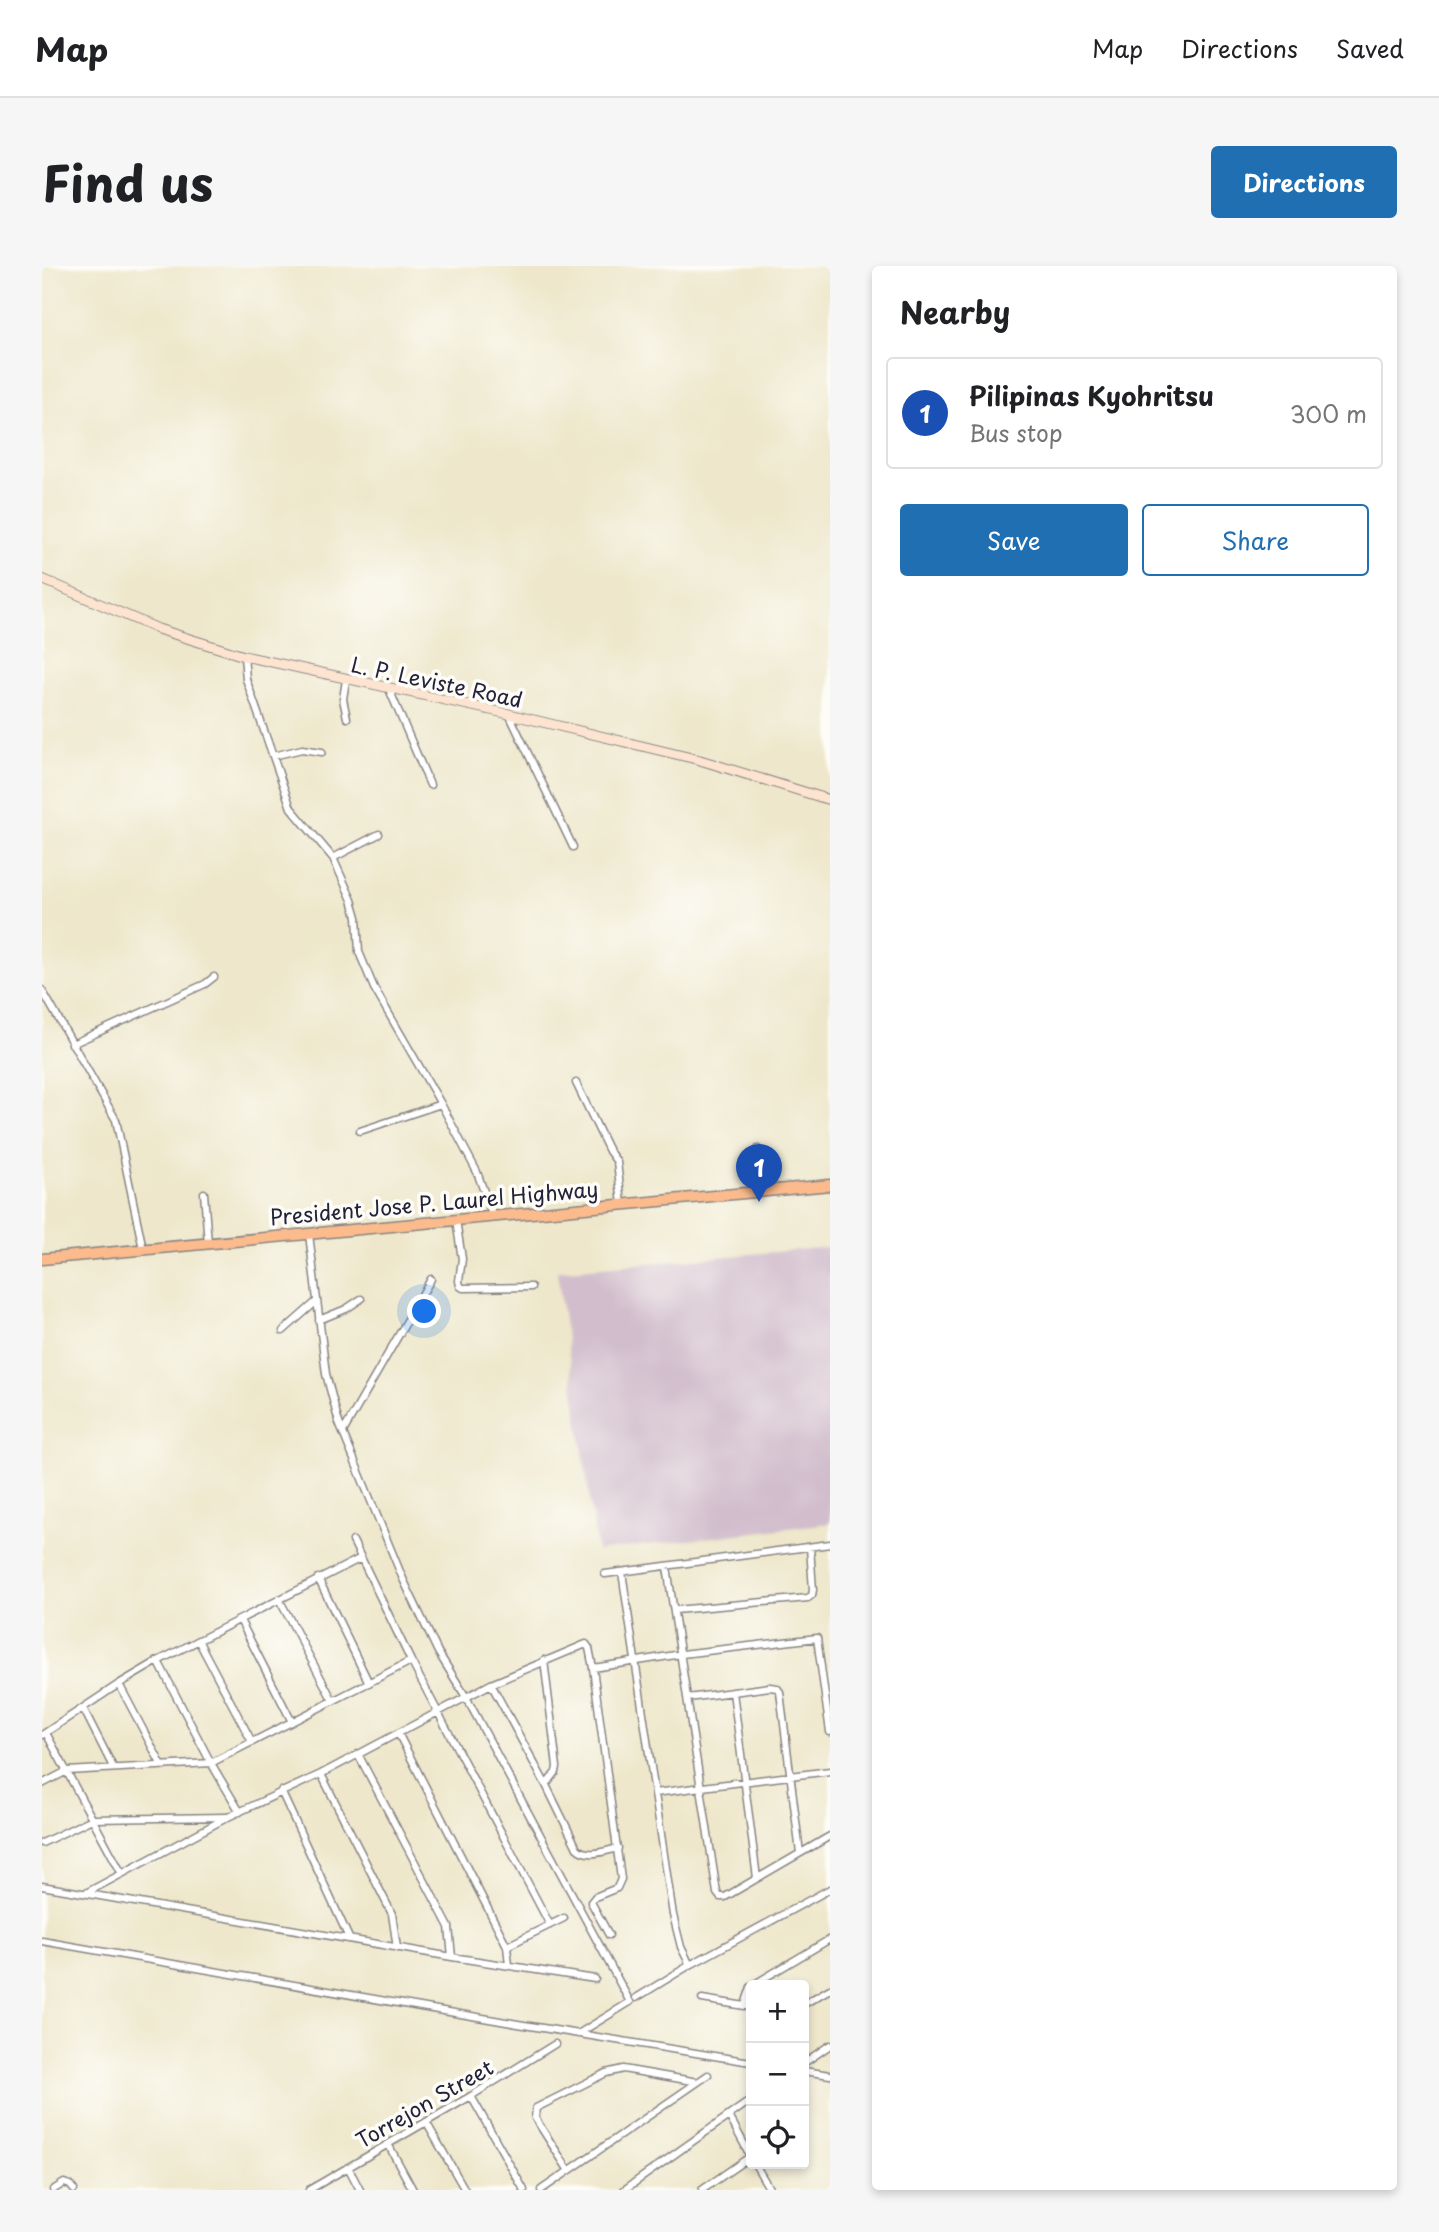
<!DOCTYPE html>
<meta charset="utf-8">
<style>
:root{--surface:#fff;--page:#f6f6f6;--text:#202124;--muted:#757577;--line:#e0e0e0;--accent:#1f6fb2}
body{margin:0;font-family:"Playpen Sans",sans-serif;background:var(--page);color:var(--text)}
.controls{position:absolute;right:21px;bottom:21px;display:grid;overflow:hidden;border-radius:7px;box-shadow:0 4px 10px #0003}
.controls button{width:63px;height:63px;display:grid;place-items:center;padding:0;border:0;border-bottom:2px solid var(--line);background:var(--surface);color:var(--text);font:35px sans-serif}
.you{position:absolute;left:383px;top:1046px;width:24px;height:24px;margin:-18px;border:5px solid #fff;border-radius:50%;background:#1a73e8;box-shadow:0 0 0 10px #1a73e833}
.badge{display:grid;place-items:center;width:46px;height:46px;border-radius:50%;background:var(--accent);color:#fff;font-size:23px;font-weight:700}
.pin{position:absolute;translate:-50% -58px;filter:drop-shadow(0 2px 4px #0008)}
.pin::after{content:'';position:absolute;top:37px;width:24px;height:21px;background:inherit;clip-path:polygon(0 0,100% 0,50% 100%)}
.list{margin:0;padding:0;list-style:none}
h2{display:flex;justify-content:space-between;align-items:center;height:91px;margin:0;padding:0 28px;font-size:30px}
h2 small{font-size:23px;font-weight:400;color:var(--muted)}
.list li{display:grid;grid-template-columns:46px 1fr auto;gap:21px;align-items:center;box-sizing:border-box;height:112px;margin:0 14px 14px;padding:0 14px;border:2px solid var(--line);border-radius:7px}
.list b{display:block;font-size:26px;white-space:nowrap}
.list p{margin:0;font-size:23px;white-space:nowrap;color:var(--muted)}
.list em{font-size:23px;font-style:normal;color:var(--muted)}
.actions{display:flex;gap:14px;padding:21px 28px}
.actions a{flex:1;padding:16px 0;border:2px solid var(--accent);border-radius:7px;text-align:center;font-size:24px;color:var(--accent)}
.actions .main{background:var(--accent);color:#fff}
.icon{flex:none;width:38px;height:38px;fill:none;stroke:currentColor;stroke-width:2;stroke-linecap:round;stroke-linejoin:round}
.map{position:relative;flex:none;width:788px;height:1924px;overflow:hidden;border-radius:7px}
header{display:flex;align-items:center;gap:42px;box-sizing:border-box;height:98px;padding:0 35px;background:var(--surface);border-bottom:2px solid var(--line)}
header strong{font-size:33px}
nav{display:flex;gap:38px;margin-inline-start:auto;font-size:24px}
.intro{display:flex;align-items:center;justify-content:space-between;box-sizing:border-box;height:168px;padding:0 42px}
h1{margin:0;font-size:49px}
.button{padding:18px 32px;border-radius:7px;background:var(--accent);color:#fff;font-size:24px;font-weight:700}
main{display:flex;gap:42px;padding:0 42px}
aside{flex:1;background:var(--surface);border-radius:7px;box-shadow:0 4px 10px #0003}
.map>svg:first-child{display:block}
.industrial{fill:#d1bdcc}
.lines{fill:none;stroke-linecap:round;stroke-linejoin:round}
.minor-casing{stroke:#888483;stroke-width:9}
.secondary-casing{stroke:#888483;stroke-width:11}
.trunk-casing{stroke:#888483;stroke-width:13}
.minor{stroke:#fff;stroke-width:6}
.secondary{stroke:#fde4d1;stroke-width:9}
.trunk{stroke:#fbbb8d;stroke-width:10}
.labels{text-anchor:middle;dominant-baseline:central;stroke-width:7;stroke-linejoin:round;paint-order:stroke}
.street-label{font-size:21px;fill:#22223b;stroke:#fdfcf7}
</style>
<header>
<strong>Map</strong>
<nav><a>Map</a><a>Directions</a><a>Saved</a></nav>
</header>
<div class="intro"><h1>Find us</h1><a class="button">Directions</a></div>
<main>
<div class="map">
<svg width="788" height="1924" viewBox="0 0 788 1924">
<rect width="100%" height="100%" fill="#fdfcf7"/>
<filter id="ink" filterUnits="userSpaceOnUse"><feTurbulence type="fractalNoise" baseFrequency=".0143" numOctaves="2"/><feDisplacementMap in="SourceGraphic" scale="14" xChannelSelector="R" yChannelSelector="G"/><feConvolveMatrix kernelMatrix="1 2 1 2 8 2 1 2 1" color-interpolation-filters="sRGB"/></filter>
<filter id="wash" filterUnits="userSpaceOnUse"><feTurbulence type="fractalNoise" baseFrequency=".00686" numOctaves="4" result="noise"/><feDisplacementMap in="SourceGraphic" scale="28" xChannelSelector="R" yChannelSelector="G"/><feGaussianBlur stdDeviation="1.57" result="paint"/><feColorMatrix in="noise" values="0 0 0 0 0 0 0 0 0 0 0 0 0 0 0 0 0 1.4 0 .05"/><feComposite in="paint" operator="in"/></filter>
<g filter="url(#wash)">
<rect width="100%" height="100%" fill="#eee7cb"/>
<!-- industrial -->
<path class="industrial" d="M788 981V1257L555 1285 515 1005Z"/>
</g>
<g filter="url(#ink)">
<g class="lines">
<defs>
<path id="minor" d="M202 390 204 413 249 542 291 592
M304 414 301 433 305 452
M347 423 388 519
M467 448 531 581
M231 490 260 483 280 486
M337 568 291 592 310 634 315 651 317 686 332 722 399 838
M0 724 74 854 101 983
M30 778 163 718 172 711
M534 817 567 885 575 896 580 938
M318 865 399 838 435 906 451 951
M716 883 713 897 717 925
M162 927 166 977
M414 954 420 993 417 1015 418 1020 421 1022 489 1021
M267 968 284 1108 297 1157 361 1313 396 1386 424 1431 588 1736 536 1768
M277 1054 304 1043 319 1033
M241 1065 275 1035
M301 1166 389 1013
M311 1275 369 1395 508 1659
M625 1301 675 1627 678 1631H683L788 1570
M580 1306 631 1649 639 1681 648 1699
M563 1308 788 1278
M276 1312 327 1417
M237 1333 291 1435
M633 1344 766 1332 770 1329 771 1324 768 1281
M198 1354 250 1456
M156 1374 210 1476
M502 1394 515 1501 514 1506 504 1519
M116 1395 169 1497 198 1546
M551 1402 640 1388 775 1372 788 1466
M77 1418 119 1498
M449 1418 504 1519 535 1582C545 1592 563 1585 576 1582
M691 1426 715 1612
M646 1432 728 1421 735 1422 738 1426 758 1587
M41 1442 71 1501
M4 1467 80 1608
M356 1467 465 1680 467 1699
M0 1469 77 1418 116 1395 319 1292
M316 1488 407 1661 410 1691
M279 1508 350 1648 355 1682
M0 1518 25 1505 169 1497 369 1395
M239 1525 307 1672
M613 1527 788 1505
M0 1577 50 1553 185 1551
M0 1620 410 1691 553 1713
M44 1627 186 1551 279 1508 449 1418 544 1378 547 1382 551 1402 579 1613 575 1622 553 1631 549 1636 567 1669
M0 1675 476 1758 709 1796
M465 1680 522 1652
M711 1719 788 1673
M594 1732 648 1699 788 1623
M660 1733 709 1741
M762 1738 788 1723
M703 1739 709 1721
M762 1797 788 1779
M762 1805 788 1809
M429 1830 482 1924
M687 1850 709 1891
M384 1856 423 1924
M346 1878 371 1924
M713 1898 728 1924
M306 1901 318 1924
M527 1905 493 1852 494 1842 564 1807 581 1803 656 1816
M11 1924 22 1917 28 1919 32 1924
M267 1924 429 1830 513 1778
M499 1924 666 1809
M582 1924 709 1834
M660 1924 709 1890"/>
<path id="secondary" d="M0 313 116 363 202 390 467 448 658 494 788 534"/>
<path id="trunk" d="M0 993 788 919"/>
</defs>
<!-- minor casing -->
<use href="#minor" class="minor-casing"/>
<!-- secondary casing -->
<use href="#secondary" class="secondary-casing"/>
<!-- trunk casing -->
<use href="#trunk" class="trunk-casing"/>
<!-- minor -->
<use href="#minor" class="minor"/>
<!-- secondary -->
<use href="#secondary" class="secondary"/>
<!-- trunk -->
<use href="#trunk" class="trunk"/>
</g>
</g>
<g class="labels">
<!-- street labels -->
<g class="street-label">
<text transform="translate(395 415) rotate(12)">L. P. Leviste Road</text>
<text transform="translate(392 936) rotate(-5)">President Jose P. Laurel Highway</text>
<text transform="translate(382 1837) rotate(-30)">Torrejon Street</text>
</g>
</g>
</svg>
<div class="controls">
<button>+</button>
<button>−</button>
<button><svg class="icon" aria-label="locate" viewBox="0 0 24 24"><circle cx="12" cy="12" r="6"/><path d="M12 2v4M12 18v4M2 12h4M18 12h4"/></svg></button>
</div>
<div class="you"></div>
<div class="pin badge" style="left:717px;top:936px;background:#1a4fb4">1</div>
</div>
<aside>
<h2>Nearby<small></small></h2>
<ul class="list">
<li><span class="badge" style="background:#1a4fb4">1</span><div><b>Pilipinas Kyohritsu</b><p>Bus stop</p></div><em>300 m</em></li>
</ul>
<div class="actions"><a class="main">Save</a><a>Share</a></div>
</aside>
</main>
